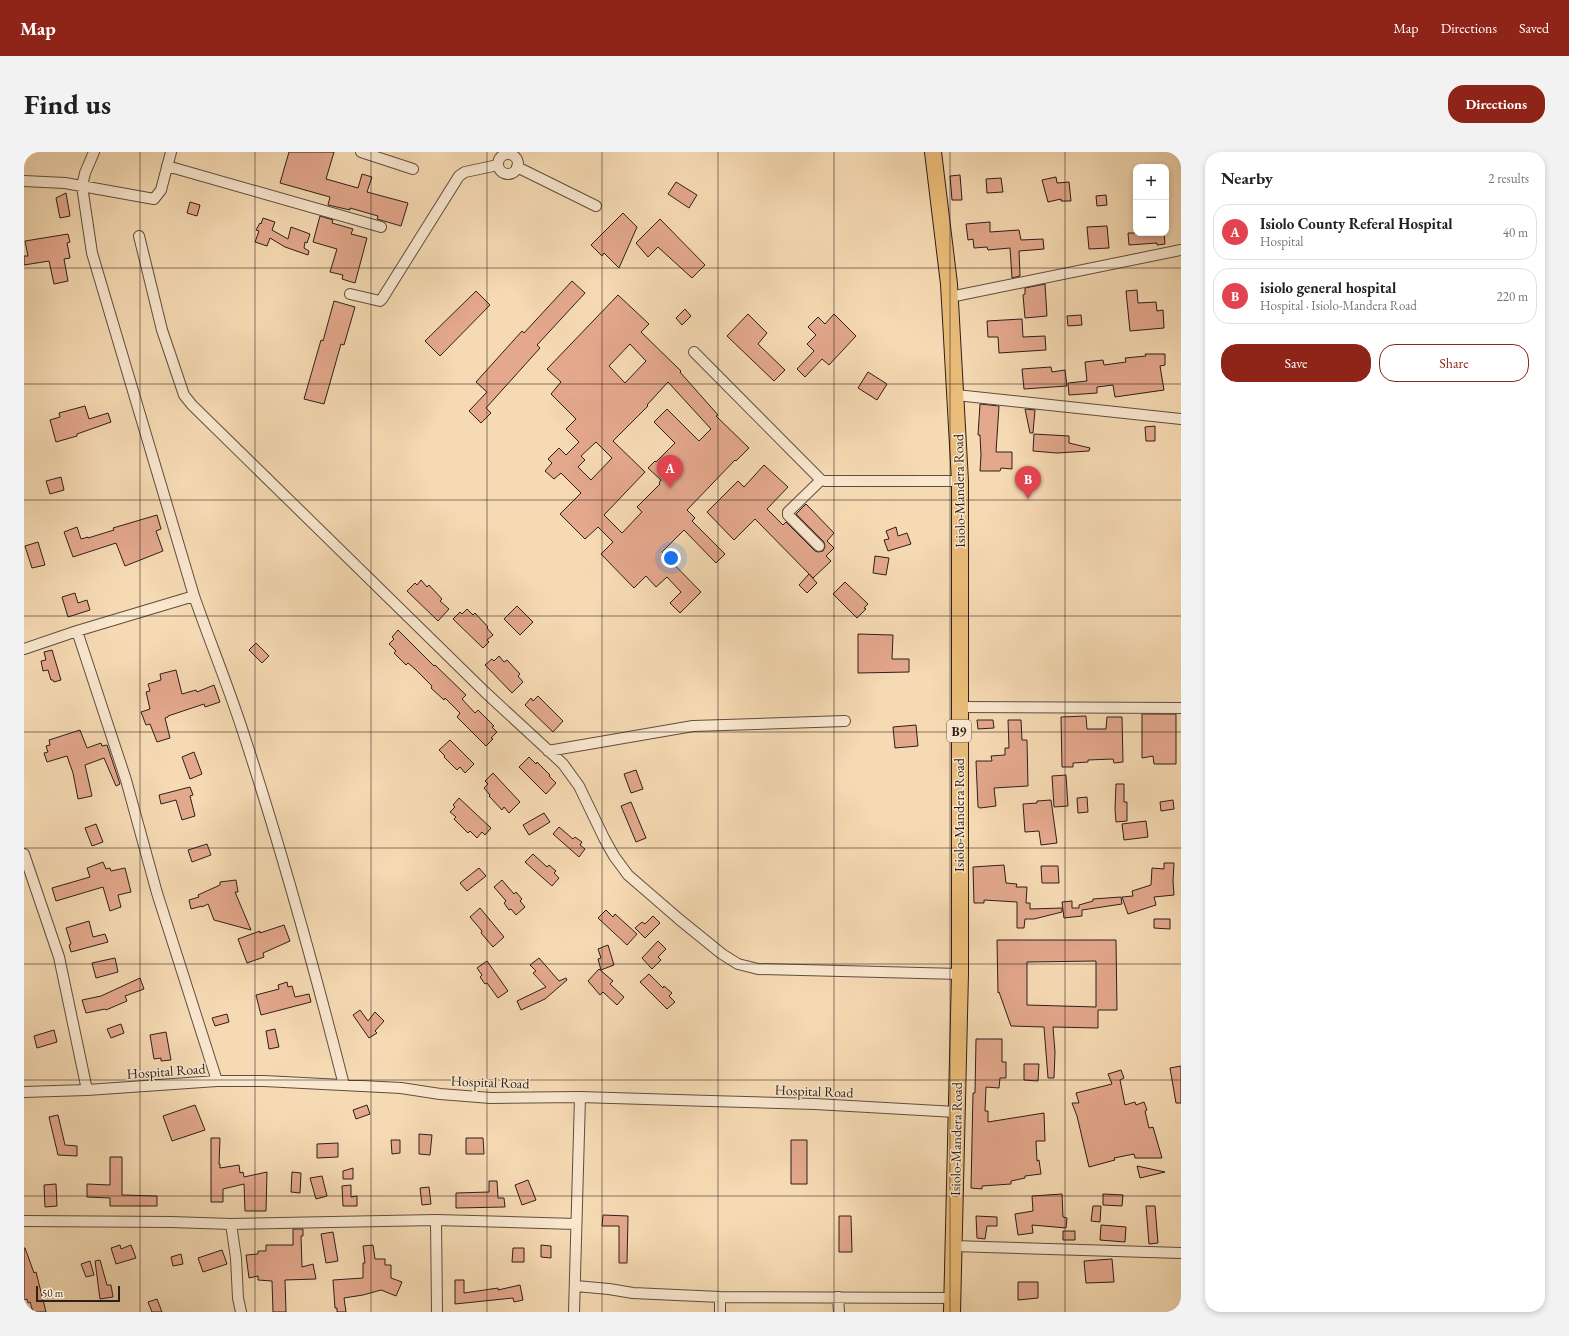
<!DOCTYPE html>
<meta charset="utf-8">
<style>
:root{--surface:#fff;--page:#f2f2f2;--text:#202124;--muted:#757577;--line:#e0e0e0;--accent:#8f2418}
body{margin:0;font-family:"EB Garamond",serif;background:var(--page);color:var(--text)}
.controls{position:absolute;right:12px;top:12px;display:grid;overflow:hidden;border-radius:8px;box-shadow:0 2px 6px #0003}
.controls button{width:36px;height:36px;display:grid;place-items:center;padding:0;border:0;border-bottom:1px solid var(--line);background:var(--surface);color:var(--text);font:20px sans-serif}
.scale{position:absolute;left:12px;bottom:10px;width:84px;box-sizing:border-box;padding-left:4px;border:2px solid #2d1f1a;border-top:0;font-size:11px;line-height:14px;white-space:nowrap;color:#2d1f1a;-webkit-text-stroke:3px #f9e7ce;paint-order:stroke}
.you{position:absolute;left:647px;top:406px;width:14px;height:14px;margin:-10px;border:3px solid #fff;border-radius:50%;background:#1a73e8;box-shadow:0 0 0 6px #1a73e833}
.badge{display:grid;place-items:center;width:26px;height:26px;border-radius:50%;background:var(--accent);color:#fff;font-size:13px;font-weight:700}
.pin{position:absolute;translate:-50% -33px;filter:drop-shadow(0 1px 2px #0008)}
.pin::after{content:'';position:absolute;top:21px;width:14px;height:12px;background:inherit;clip-path:polygon(0 0,100% 0,50% 100%)}
.list{margin:0;padding:0;list-style:none}
h2{display:flex;justify-content:space-between;align-items:center;height:52px;margin:0;padding:0 16px;font-size:17px}
h2 small{font-size:13px;font-weight:400;color:var(--muted)}
.list li{display:grid;grid-template-columns:26px 1fr auto;gap:12px;align-items:center;box-sizing:border-box;height:56px;margin:0 8px 8px;padding:0 8px;border:1px solid var(--line);border-radius:16px}
.list b{display:block;font-size:15px;white-space:nowrap}
.list p{margin:0;font-size:13px;white-space:nowrap;color:var(--muted)}
.list em{font-size:13px;font-style:normal;color:var(--muted)}
.actions{display:flex;gap:8px;padding:12px 16px}
.actions a{flex:1;padding:9px 0;border:1px solid var(--accent);border-radius:16px;text-align:center;font-size:14px;color:var(--accent)}
.actions .main{background:var(--accent);color:#fff}
.map{position:relative;flex:none;width:1157px;height:1160px;overflow:hidden;border-radius:16px}
header{display:flex;align-items:center;gap:24px;box-sizing:border-box;height:56px;padding:0 20px;background:var(--accent);color:#fff}
header strong{font-size:19px}
nav{display:flex;gap:22px;margin-inline-start:auto;font-size:14px}
.intro{display:flex;align-items:center;justify-content:space-between;box-sizing:border-box;height:96px;padding:0 24px}
h1{margin:0;font-size:28px}
.button{padding:10px 18px;border-radius:16px;background:var(--accent);color:#fff;font-size:14px;font-weight:700}
main{display:flex;gap:24px;padding:0 24px}
aside{flex:1;background:var(--surface);border-radius:16px;box-shadow:0 2px 6px #0003}
.map>svg:first-child{display:block}
.building{fill:#e4a88d;stroke:#2d1f1a;fill-rule:evenodd}
.lines{fill:none;stroke-linecap:round;stroke-linejoin:round}
.minor-casing{stroke:#5f4e40;stroke-width:12}
.trunk-casing{stroke:#2d1f1a;stroke-width:18}
.minor{stroke:#f9e7ce;stroke-width:10}
.trunk{stroke:#ebbd7a;stroke-width:16}
.grid{fill:none;stroke:#2d1f1a;stroke-width:1;stroke-opacity:0.55}
.labels{text-anchor:middle;dominant-baseline:central;stroke-width:3;stroke-linejoin:round;paint-order:stroke}
.shield{fill:#f9e7ce;stroke:#6a5b50;stroke-width:1}
.shield-label{font-size:13px;font-weight:bold;fill:#2d1f1a}
.street-label{font-size:14px;fill:#2d1f1a;stroke:#f9e7ce}
</style>
<header>
<strong>Map</strong>
<nav><a>Map</a><a>Directions</a><a>Saved</a></nav>
</header>
<div class="intro"><h1>Find us</h1><a class="button">Directions</a></div>
<main>
<div class="map">
<svg width="1157" height="1160" viewBox="0 0 1157 1160">
<rect width="100%" height="100%" fill="#f6dab3"/>
<filter id="stains"><feTurbulence type="fractalNoise" baseFrequency=".005" numOctaves="4"/><feColorMatrix values="0 0 0 0 .2 0 0 0 0 .09 0 0 0 0 .02 0 0 0 .5 -.17"/></filter>
<radialGradient id="worn" r=".72"><stop offset=".6" stop-color="#630" stop-opacity="0"/><stop offset="1" stop-color="#630" stop-opacity=".3"/></radialGradient>
<!-- building -->
<path class="building" d="M265 0H310L302 27 334 36 338 22 348 25 343 40 384 51 377 74 353 67 354 64 326 56V58L304 53 306 45 256 31Z
M936 23 938 48H928L926 24Z
M1032 25 1033 31 1045 30 1047 49H1037V47L1024 50 1018 28Z
M977 26 979 40 963 41 962 27Z
M652 30 673 43 665 56 644 42Z
M42 41 46 64 36 66 32 46Z
M1082 43 1083 53 1073 54 1072 44Z
M166 50 176 53 173 64 163 61Z
M599 61 613 75 595 116 580 101 578 104 567 93Z
M296 64 309 68 308 71 329 77 327 82 343 86 331 131 318 127 319 123 306 120 313 97 289 90Z
M239 66 251 70 248 78 264 87 267 75 286 82 283 91 281 90 280 96 285 99 284 103 261 95 246 86 243 94 231 90 235 79 232 78 236 71 237 72Z
M636 67 681 113 668 126 634 95 624 105 612 91Z
M966 70V80L995 78 997 88 1019 87 1020 97 995 99 996 124 988 126 986 96 964 98 963 95 950 96 949 87 944 88 942 72Z
M1083 74 1085 96 1065 97 1063 75Z
M1104 81H1125V82L1140 81 1141 92 1133 93V91L1105 93Z
M44 82 46 90 43 91 46 106 40 107 44 129 30 132 25 109 0 113V104H4L1 89Z
M548 129 561 141 513 193 516 196 462 256 467 261 457 271 445 259 463 240 452 230 498 179 500 181Z
M1021 132 1023 164 1001 166 999 143 1001 142V136Z
M1113 138 1114 151 1132 150 1133 159 1139 158 1140 176 1106 179 1102 139Z
M452 139 466 153 416 204 401 189Z
M594 143 625 172 617 180 657 219 656 220 694 263 692 264 725 296 712 309 711 308 663 358 671 366 668 369 701 402 692 411 660 378 638 400 677 440 656 461 646 451 657 440 643 425 632 435 622 424 610 436 577 402 589 390 574 375 561 387 536 362 557 341 537 321 530 327 521 319 528 311 524 307 535 296 542 303 555 290 542 277 552 267 527 242 537 230 523 217ZM606 192 622 209 601 231 585 214ZM644 230 687 277 675 289 643 257 630 270 651 291 632 310 631 309 624 316 637 328 635 331 636 332 613 355 618 360 598 381 580 363 621 320 589 289 624 254 623 253ZM572 290 588 306 567 328 554 315 561 308 557 304Z
M310 149 331 155 320 193 317 192 300 252 280 247 297 188 299 189Z
M661 157 667 164 658 173 652 166Z
M724 162 743 181 734 192 761 218 750 229 703 184Z
M810 162 832 184 805 213 798 207 781 225 773 217 790 199 783 192 792 183 784 175 794 165 801 172Z
M1057 163 1058 173 1044 174 1043 164Z
M998 167 999 185 1021 184 1022 198 975 201 974 185H964L963 169Z
M1121 202H1141V213L1136 214 1140 238 1091 245 1089 233 1073 235V241L1045 243 1044 231 1063 229 1061 210 1079 208 1080 213 1102 210 1101 206 1122 204Z
M1027 215 1028 220 1041 218 1043 234 1000 237 998 217Z
M844 220 863 232 853 248 834 236Z
M956 252 975 254 972 300H988V317L977 316 976 319H956L957 303 956 283H954Z
M61 254 65 267 84 261 87 270 53 282V284L32 290 26 268 36 265 35 261Z
M1001 257 1011 258 1009 281H1006Z
M1131 274V289H1122L1121 275Z
M1010 282 1045 284V291L1066 296 1065 299 1033 301 1009 299Z
M740 313 764 335 743 357 759 373 762 370 791 399 794 400 799 399 801 395 800 390 772 362 782 352 810 381 803 389 810 396 802 404 807 409 789 426 731 367 710 388 683 360 714 329 720 335Z
M37 325 40 338 26 342 22 329Z
M133 363 137 377 132 379 139 399 101 414 92 391 49 405 40 380 53 375 57 387 64 385V386L90 378 89 376Z
M872 375 874 384 883 381 887 392 864 399 860 388 865 387 862 379Z
M14 390 21 413 8 416 1 394Z
M851 404 865 406 862 423 849 421Z
M785 422 793 431 783 441 775 433Z
M397 428 403 435 405 433 418 447 416 449 425 457 414 469 383 439 391 431 393 433Z
M821 430 844 452 840 456 842 457 833 466 809 442Z
M51 441 54 451 63 448 66 458 44 465 38 445Z
M493 454 509 470 496 483 480 467Z
M443 457 449 463 451 461 464 475 463 476 469 483 463 488 465 490 459 496 429 467 436 460 438 462Z
M374 478 410 514 411 513 442 543 438 547 451 561 454 558 470 574 468 575 473 580 467 586 469 587 462 594 433 565 436 561 421 546 420 548 407 536 408 534 391 517 384 511 382 513 370 501 372 499 365 492 370 487 368 485Z
M834 482 869 483 868 507H885V520L834 521Z
M232 491 245 504 238 511 225 498Z
M28 498 37 528 30 530 29 528H27L24 518 19 519 17 509 22 508 20 500Z
M475 504 480 510 483 508 496 522 494 524 499 530 488 541 461 513 468 507 470 509Z
M152 518 158 542 172 538 173 540 190 533 196 550 181 555 180 552 144 564V565L141 566 146 586 133 590 126 572 122 573 117 560 126 557 122 540 126 539 124 532 137 528 136 522Z
M514 544 539 569 529 580 501 553 507 546 509 549Z
M1118 562H1152V612H1130L1129 604 1118 606Z
M1062 564 1063 577H1082L1083 565H1098L1099 610 1090 611 1089 607 1064 608V610L1049 611V615H1038L1037 565Z
M953 568H969L970 576 954 577Z
M984 568H997L998 588H1003L1004 634 970 636 972 654 956 656 954 655 952 609H968L967 604 981 603V596H985Z
M892 573 894 594 871 596 869 575Z
M56 578 63 596 77 591 78 594 83 593 96 632 92 634 80 606 61 613 68 644 54 647 49 621 43 604 23 610 20 601 24 600 22 594 26 593 25 588Z
M426 588 450 612 441 621 436 615 433 618 420 605 421 604 415 598Z
M170 600 178 622 166 627 158 605Z
M505 605 512 612 513 610 526 623 525 624 532 631 522 642 495 615Z
M612 618 619 637 607 641 600 622Z
M469 621 496 650 485 661 480 655 478 658 465 644 466 643 460 636 464 632 461 629Z
M1042 623 1044 654 1030 655 1028 624Z
M1092 632H1100V650H1103V669L1092 670 1091 657Z
M166 635 169 643 166 644 171 664 158 668 152 648 137 652 135 643Z
M1063 645 1064 660 1054 661 1053 646Z
M435 646 467 676 461 683 458 680 453 686 446 679 444 681 430 667 432 665 426 660 431 655 429 653Z
M1027 648 1033 691 1017 693 1015 679 1001 680 999 652 1013 651V649Z
M1149 648 1150 657 1137 659 1136 650Z
M607 650 622 686 612 690 597 654Z
M520 661 526 670 505 683 499 673Z
M1122 669 1124 685 1100 688 1098 672Z
M72 672 79 690 68 694 61 676Z
M535 675 549 687 551 685 558 690 556 693 561 697 555 705 529 682Z
M183 692 187 703 168 710 164 698Z
M509 702 523 715 525 713 532 719 530 721 535 726 528 734 501 710Z
M79 710 82 717 86 716 87 719 101 716 107 740 94 743 97 755 86 759 79 735 32 749 28 736 66 725 63 716Z
M1140 711H1150L1149 729 1150 743 1130 745 1132 753 1104 762 1098 745 1109 744 1108 739 1127 733 1128 716 1140 717Z
M980 713 982 731 993 732 992 735H1003L1002 751H1006V757L1038 756V760L1010 767H1001L1000 776H993V750L960 748V751H950L949 715Z
M1017 714H1034L1035 731H1018Z
M455 716 462 724 443 739 436 731Z
M212 728 214 740H211L227 778 190 768 184 752 178 755V754L167 757 165 748 175 745 174 743 196 733V730Z
M478 728 490 742 492 740 498 747 496 749 501 755 492 763 487 757 485 758 480 751 482 749 470 735Z
M1097 745 1098 752 1058 758V764L1040 766 1038 750 1048 749V756H1055V753L1069 749V747Z
M456 756 480 785 469 795 457 781 458 779 446 765Z
M582 758 589 765 591 762 613 782 603 793 574 766Z
M629 764 636 771 621 786 611 776 618 770 621 772Z
M1130 767H1146V777L1130 776Z
M65 769 69 785 81 782 84 790 47 800 45 793 47 792 42 776Z
M260 773 266 789 239 801 240 805 223 811 214 787 236 779V781Z
M973 788H1092L1093 858H1074V876L1029 875 1031 900 1030 926H1024L1020 875 987 874 975 840 974 841ZM1072 809V855L1003 853V810Z
M634 789 642 797 634 805 637 808 628 817 618 806Z
M584 793 590 813 577 818 574 807 577 806 574 797Z
M91 806 94 820 72 826 68 811Z
M515 806 535 829 542 826 543 828 521 847 497 858 493 849 522 835 509 821 512 819 506 813Z
M463 809 484 839 474 846 463 831 461 832 456 825 458 823 453 816Z
M575 817 589 829 586 832 600 845 593 853 579 840 576 843 564 829Z
M625 822 639 836 640 834 648 841 645 844 651 850 643 857 616 830Z
M116 826 120 837 101 844 103 849 82 858 81 857 62 861 58 848 77 844Z
M263 830 264 835 268 834 271 845 285 842 287 850 237 863 232 843 255 837 254 833Z
M336 858 344 869 351 860 360 869 351 879 353 881 345 886 329 863Z
M203 862 205 870 191 874 188 866Z
M97 872 100 881 87 886 83 877Z
M251 877 255 895 245 897 242 879Z
M30 878 33 890 13 896 10 884Z
M142 880 147 908 137 909V906L130 907 126 883Z
M952 887H978V910H982V926H976L975 936 962 935 961 959H964V970L1020 961 1021 989H1012L1013 1009 1015 1008 1017 1022 1001 1024V1026L987 1029V1032L958 1034V1037L947 1036 949 941H951Z
M1000 912H1015L1014 929 1000 928Z
M1157 914V951H1152L1146 916Z
M1097 918 1100 926 1096 928 1101 953 1111 950 1112 953 1120 950 1123 958 1121 959 1125 976 1129 975 1138 1006H1111L1110 1002 1090 1006 1091 1008 1065 1015 1053 964 1048 951H1055L1052 941 1088 932 1084 922Z
M171 953 181 978 148 989 139 964Z
M343 953 346 962 332 967 329 958Z
M34 963 41 993 53 994V1004L34 1003 25 965Z
M395 982 408 983 406 1003 395 1002Z
M187 986H196L195 1012H196V1016L215 1013 216 1021 219 1020 220 1025 243 1020 242 1059H221L220 1032 199 1037V1050H187Z
M442 986H459L460 1002H442Z
M367 988H376V1001L368 1002Z
M767 988H783V1032H767Z
M314 991V1005L293 1006V992Z
M86 1005H98V1043L133 1044V1054H86V1046L63 1045V1032L86 1033Z
M1113 1014 1141 1020 1116 1026Z
M329 1016V1027H319V1019Z
M268 1020 277 1021 276 1041 267 1040Z
M298 1024 303 1044 292 1047 286 1026Z
M504 1028 512 1048 498 1053 491 1033Z
M465 1029H473L474 1046H480L481 1055 432 1056V1041L465 1040Z
M32 1032 33 1054 21 1055 20 1033Z
M327 1033V1045L333 1044V1054H319L318 1034Z
M405 1035 407 1052 398 1053 396 1036Z
M1038 1042 1039 1065 1043 1066 1042 1076 1008 1073 1009 1081 994 1083 991 1062 1009 1059 1008 1044Z
M1079 1042 1099 1043 1098 1054 1079 1053Z
M1069 1054H1077L1076 1070 1067 1069Z
M1122 1054H1131L1134 1091 1125 1092Z
M579 1063 604 1064 603 1111H595V1074H578Z
M815 1064H827L828 1100H815Z
M952 1064 973 1065V1074H963L961 1087 953 1086Z
M1077 1073 1102 1075 1101 1090 1076 1088Z
M269 1077H279V1084H277L278 1115 289 1112 292 1127 261 1128 262 1160H249L248 1129 234 1128V1124L225 1126 222 1103 234 1102V1099H242V1093H269Z
M1039 1079H1051V1088H1039Z
M309 1080 314 1109 302 1111 297 1082Z
M96 1093 97 1097 107 1093 112 1106 92 1112 87 1096Z
M349 1093 351 1107H361V1113H367V1126L378 1130 372 1144 357 1138 339 1143 320 1146 322 1160H313V1156H311L309 1128 339 1126V1111H341L339 1094Z
M517 1093 527 1094V1106L517 1105Z
M0 1096H1L10 1121 12 1120 22 1160H9L6 1150 4 1151 3 1147 0 1148Z
M489 1096H500V1110H488Z
M198 1098 203 1112 179 1120 174 1106Z
M157 1102 159 1112 149 1114 147 1105Z
M1088 1107 1090 1130 1062 1131 1060 1109Z
M76 1108 83 1133H87L89 1145 76 1147 71 1109Z
M66 1109 70 1123 62 1125 57 1112Z
M431 1128H440V1141L474 1136V1138L496 1133 499 1148 490 1150 489 1146 431 1152Z
M994 1130H1014V1146L994 1148Z
M133 1147 138 1160H128L124 1150Z"/>
<g class="lines">
<defs>
<path id="minor" d="M70 0 61 21 58 34 68 101 170 444
M337 0 389 17
M474 12a10 10 0 1 1 20 0a10 10 0 1 1-20 0Z
M143 14 357 75
M493 15 572 54
M0 29 41 31 130 47 137 38 147 0
M115 84 138 178 160 243 168 253 461 540 539 612 555 634 580 686 590 704 604 723 656 768 698 802 714 812 734 817 936 822
M326 142 356 149 358 147 435 24 441 20 474 13
M926 145 1157 98
M670 200 797 328 801 329H936
M932 243 1157 267
M795 394 764 363V360L797 328
M53 479 102 628 133 741 193 929
M0 497 53 479 170 444C186 490 205 536 220 583 258 699 290 815 320 933
M935 555 1157 556
M524 599 669 574 821 569
M0 702 35 805 63 938
M0 940 63 938 193 929H240L377 936 416 942 467 946 556 945 686 949 791 952 932 960
M412 1068 413 1160
M0 1069 147 1070 207 1072 412 1068 552 1072
M207 1072 212 1106 214 1146 217 1160
M929 1094 1157 1101
M552 1134 585 1137 609 1141 696 1145 929 1146
M814 1145 815 1160
M550 1160 556 945
M696 1160V1145"/>
<path id="trunk" d="M909 0 925 132 936 329V822L928 1160"/>
</defs>
<!-- minor casing -->
<use href="#minor" class="minor-casing"/>
<!-- trunk casing -->
<use href="#trunk" class="trunk-casing"/>
<!-- minor -->
<use href="#minor" class="minor"/>
<!-- trunk -->
<use href="#trunk" class="trunk"/>
</g>
<!-- grid -->
<path class="grid" d="M116 0V1160M231 0V1160M347 0V1160M463 0V1160M578 0V1160M694 0V1160M810 0V1160M926 0V1160M1041 0V1160M0 116H1157M0 232H1157M0 348H1157M0 464H1157M0 580H1157M0 696H1157M0 812H1157M0 928H1157M0 1044H1157"/>
<g class="labels">
<!-- shield labels -->
<rect class="shield" x="923" y="568" width="24" height="22" rx="3"/>
<g class="shield-label">
<text x="935" y="579">B9</text>
</g>
<!-- street labels -->
<g class="street-label">
<text transform="translate(935 339) rotate(-91)">Isiolo-Mandera Road</text>
<text transform="translate(935 663) rotate(-90)">Isiolo-Mandera Road</text>
<text transform="translate(142 919) rotate(-4)">Hospital Road</text>
<text transform="translate(466 930) rotate(2)">Hospital Road</text>
<text transform="translate(790 939) rotate(2)">Hospital Road</text>
<text transform="translate(932 987) rotate(-89)">Isiolo-Mandera Road</text>
</g>
</g>
<rect width="100%" height="100%" filter="url(#stains)"/>
<rect width="100%" height="100%" fill="url(#worn)"/>
</svg>
<div class="controls">
<button>+</button>
<button>−</button>
</div>
<div class="scale">50 m</div>
<div class="you"></div>
<div class="pin badge" style="left:646px;top:336px;background:#e0444e">A</div>
<div class="pin badge" style="left:1004px;top:347px;background:#e0444e">B</div>
</div>
<aside>
<h2>Nearby<small>2 results</small></h2>
<ul class="list">
<li><span class="badge" style="background:#e0444e">A</span><div><b>Isiolo County Referal Hospital</b><p>Hospital</p></div><em>40 m</em></li>
<li><span class="badge" style="background:#e0444e">B</span><div><b>isiolo general hospital</b><p>Hospital · Isiolo-Mandera Road</p></div><em>220 m</em></li>
</ul>
<div class="actions"><a class="main">Save</a><a>Share</a></div>
</aside>
</main>
